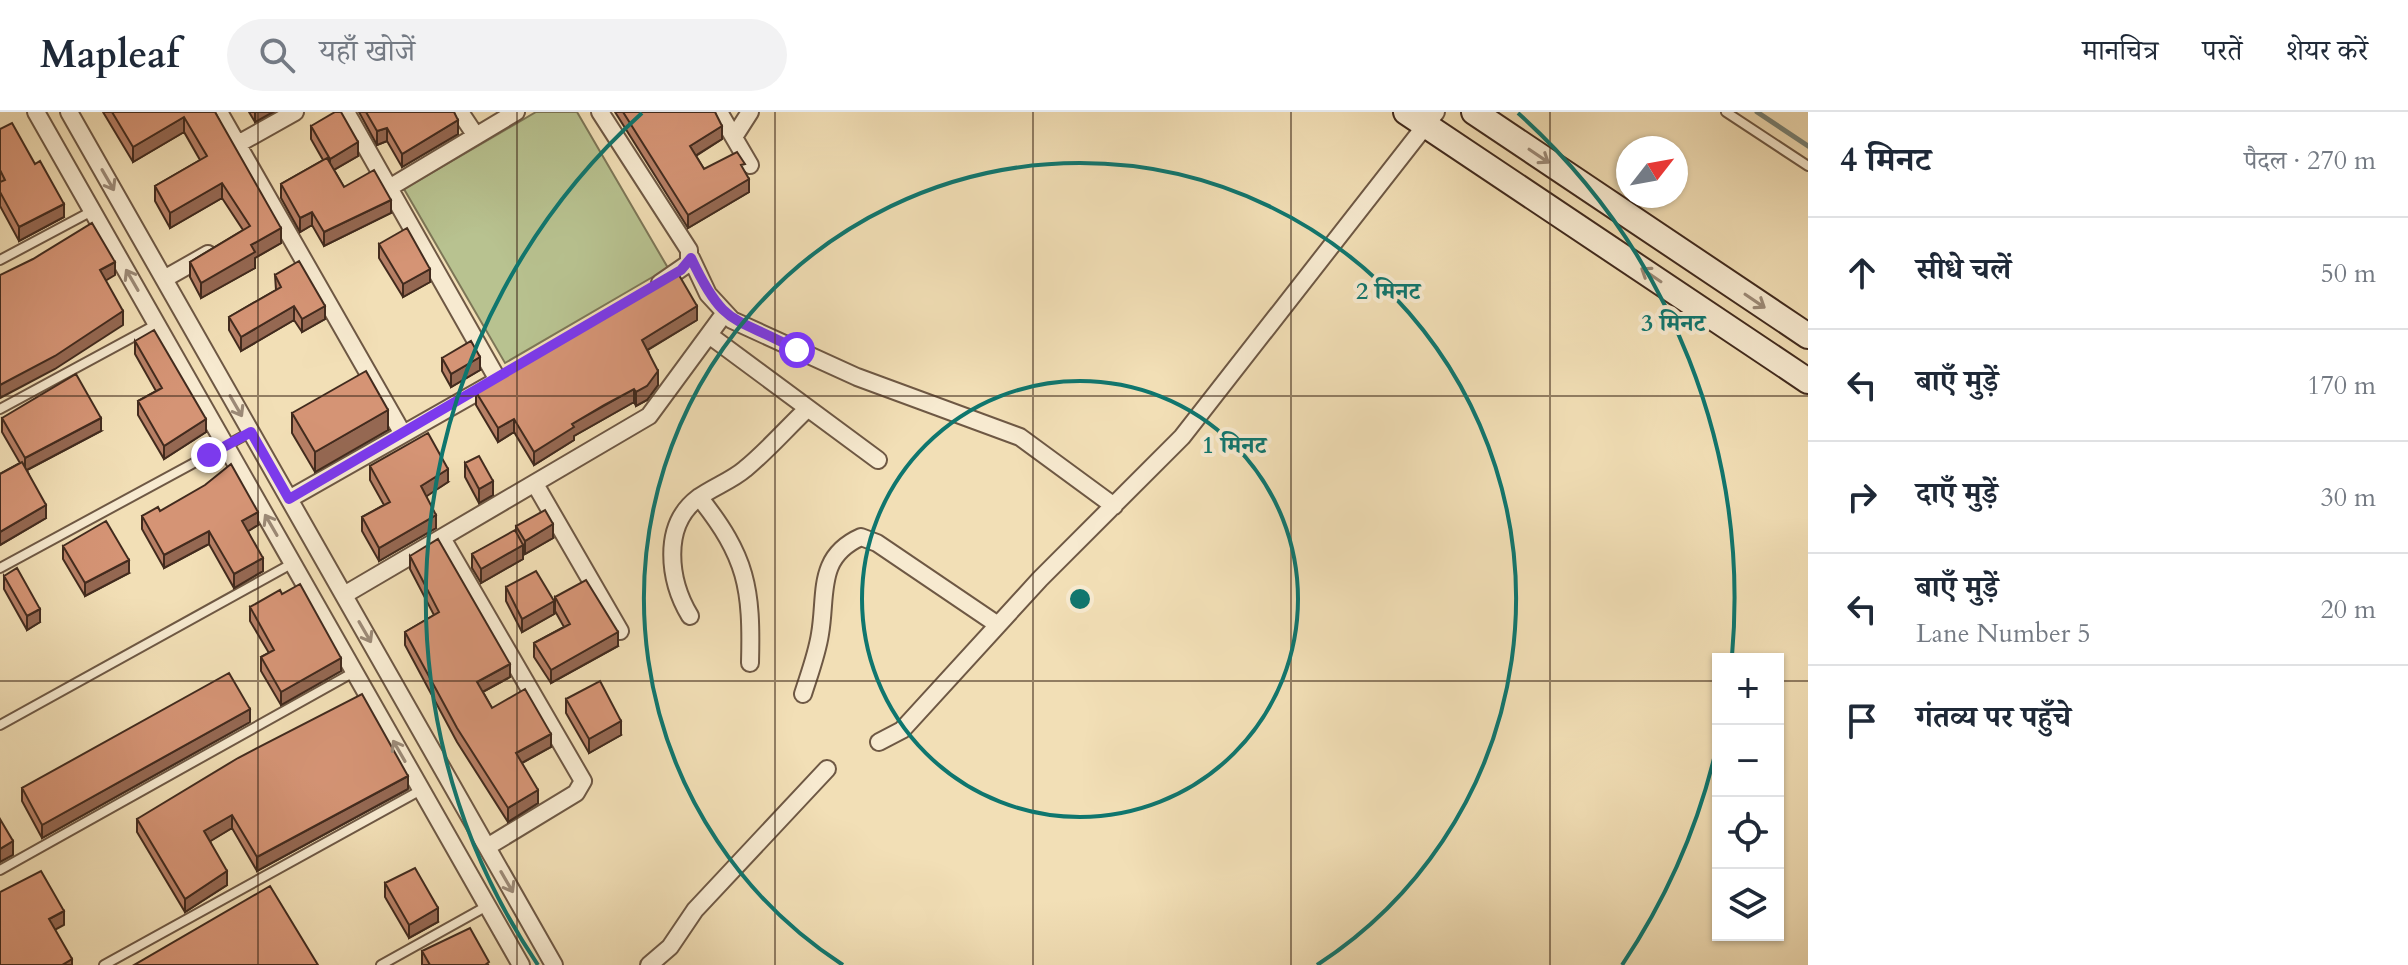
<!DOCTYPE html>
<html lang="hi">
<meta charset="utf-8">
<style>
:root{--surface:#fff;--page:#f2f2f3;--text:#1f2937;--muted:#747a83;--line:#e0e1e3}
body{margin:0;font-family:Cardo,"Noto Serif Devanagari",serif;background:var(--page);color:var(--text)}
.controls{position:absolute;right:24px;bottom:24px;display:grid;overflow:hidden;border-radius:0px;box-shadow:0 2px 6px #0004}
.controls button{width:72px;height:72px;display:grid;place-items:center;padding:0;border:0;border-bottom:2px solid var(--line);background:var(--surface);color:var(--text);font:40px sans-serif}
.compass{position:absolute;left:1616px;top:24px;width:72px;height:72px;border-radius:50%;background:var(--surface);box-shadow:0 2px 6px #0004;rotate:59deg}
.stop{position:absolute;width:24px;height:24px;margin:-18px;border:6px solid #7c3aed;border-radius:50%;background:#fff}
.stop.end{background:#7c3aed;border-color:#fff;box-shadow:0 2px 8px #0008}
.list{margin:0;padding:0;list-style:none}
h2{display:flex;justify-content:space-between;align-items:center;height:104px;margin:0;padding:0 32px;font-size:34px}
h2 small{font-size:26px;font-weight:400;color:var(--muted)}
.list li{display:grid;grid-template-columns:52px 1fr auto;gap:24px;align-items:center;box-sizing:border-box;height:112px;padding:0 32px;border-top:2px solid var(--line)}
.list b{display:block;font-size:30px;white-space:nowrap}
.list p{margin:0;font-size:26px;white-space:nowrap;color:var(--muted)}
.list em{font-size:26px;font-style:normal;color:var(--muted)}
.icon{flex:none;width:44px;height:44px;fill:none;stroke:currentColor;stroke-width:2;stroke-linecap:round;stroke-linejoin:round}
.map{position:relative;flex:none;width:1808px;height:853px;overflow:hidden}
header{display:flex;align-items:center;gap:48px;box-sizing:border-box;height:112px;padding:0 40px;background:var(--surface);border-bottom:2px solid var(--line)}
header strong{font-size:38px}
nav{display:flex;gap:44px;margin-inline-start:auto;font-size:28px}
.search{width:560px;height:72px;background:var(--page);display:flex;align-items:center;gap:20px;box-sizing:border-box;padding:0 28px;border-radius:44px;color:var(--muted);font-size:30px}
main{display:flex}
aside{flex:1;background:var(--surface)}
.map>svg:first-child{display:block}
.green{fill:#b8c290;stroke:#7d7657;stroke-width:2}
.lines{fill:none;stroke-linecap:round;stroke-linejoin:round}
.stream{stroke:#778276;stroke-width:5}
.lane-casing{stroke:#6e5844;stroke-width:12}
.street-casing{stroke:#6e5844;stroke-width:20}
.secondary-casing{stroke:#422b1e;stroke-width:28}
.lane{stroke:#f7ead0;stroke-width:8}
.street{stroke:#f7ead0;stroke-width:16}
.secondary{stroke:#f7ead0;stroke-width:24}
.wall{fill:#b77f65;stroke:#422b1e;stroke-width:2}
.shaded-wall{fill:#956852;stroke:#422b1e;stroke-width:2}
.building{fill:#d59475;stroke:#422b1e;stroke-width:2}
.oneway{stroke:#9c8a77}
.route{stroke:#7c3aed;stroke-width:10}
.grid{fill:none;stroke:#422b1e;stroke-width:2;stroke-opacity:0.55}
.ring{fill:none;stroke:#0f766e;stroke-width:4}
.centre{fill:#0f766e;stroke:#f7ead0;stroke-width:4}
.ring-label{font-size:24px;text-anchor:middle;font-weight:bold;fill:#0f766e;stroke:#f7ead0;stroke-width:8;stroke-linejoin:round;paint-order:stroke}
</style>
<header>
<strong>Mapleaf</strong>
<div class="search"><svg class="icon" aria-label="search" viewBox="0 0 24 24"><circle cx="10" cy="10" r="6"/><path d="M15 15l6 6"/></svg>यहाँ खोजें</div>
<nav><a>मानचित्र</a><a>परतें</a><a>शेयर करें</a></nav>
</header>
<main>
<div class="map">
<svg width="1808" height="853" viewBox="0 0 1808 853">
<rect width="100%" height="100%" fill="#f2dfb6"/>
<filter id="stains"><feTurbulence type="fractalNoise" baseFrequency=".0025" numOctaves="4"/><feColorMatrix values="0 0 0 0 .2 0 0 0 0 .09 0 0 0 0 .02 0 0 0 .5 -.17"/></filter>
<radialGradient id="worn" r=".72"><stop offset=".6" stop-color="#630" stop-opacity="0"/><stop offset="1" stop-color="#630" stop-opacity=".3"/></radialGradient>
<!-- green -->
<path class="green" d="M536 0H577L668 156 505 251 404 77Z"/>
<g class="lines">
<!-- stream -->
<path class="stream" d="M1757 0 1808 34"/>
<defs>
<path id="lane" d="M1726 0 1808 54
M0 148 92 99
M0 297 157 212
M0 456 251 320
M0 613 293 451
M0 758 354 560
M104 853 421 678
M381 853 487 794"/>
<path id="street" d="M36 0 521 853
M69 0 554 853
M219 0 403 322
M346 0 498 268
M460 0 476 24
M600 0 689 138V151L660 171
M719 0 750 53
M734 25 750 0
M238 32 295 0
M389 76 516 0
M691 146 708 182 732 208 857 265 1020 325 1114 394
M164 167 208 142
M709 223 878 348
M535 372 620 519
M699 385C747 445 752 476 750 551
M289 387 493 271
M442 426 583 669 576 681 487 735
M344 483 649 304 724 202
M690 504C669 469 661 414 698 386 713 375 731 369 745 357 767 339 786 317 807 297
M803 582C809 563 817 542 820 522 827 482 816 445 861 425L877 431 998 513
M879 630 902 618 1040 467 1182 325 1436 0
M649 853 670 835 695 798 827 657"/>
<path id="secondary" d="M1406 0 1808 269
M1474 0 1808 224"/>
</defs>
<!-- lane casing -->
<use href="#lane" class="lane-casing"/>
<!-- street casing -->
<use href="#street" class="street-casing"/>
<!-- secondary casing -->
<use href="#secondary" class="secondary-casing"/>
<!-- lane -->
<use href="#lane" class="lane"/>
<!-- street -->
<use href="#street" class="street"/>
<!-- secondary -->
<use href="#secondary" class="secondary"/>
</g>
<!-- wall -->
<path class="wall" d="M103 0H215L281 131 255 146V156L201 186 190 165V150L243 118 222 86 170 116 155 89V74L200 48 184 20 133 50Z
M249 0H273L255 10Z
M359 0H454L458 22 402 55 387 29 377 33Z
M615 0H715L722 27 696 44 704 57 745 60 749 80 688 116Z
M311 14 358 44 334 58 344 75 391 101 324 134 312 113 300 120 281 86V72L323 48 311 27Z
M0 17 35 52 64 105 19 129 0 94Z
M379 132 430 170 403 185 379 146Z
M275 163 325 207 302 220 294 208 241 239 229 218V205L276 178Z
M697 208 648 238 658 273 647 288 636 294 634 290 574 324V328L534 353 514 320 498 330 476 293V280Z
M135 229 206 320 164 347 138 303V289L156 279 135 242Z
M442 246 480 258 451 275 442 259Z
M292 301 388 318 315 360 292 321Z
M2 306 101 319 27 358 46 406 0 433V362L20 351 2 320Z
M465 351 493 383 479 391 465 365Z
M370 354 448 370 426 384 436 416 379 449 362 419V405L384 393 370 368Z
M160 399 258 413 248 419 263 459 234 476 209 432 164 456 142 417V404Z
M516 414 553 426 525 442 523 440V447L481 471 472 456V442L516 421Z
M63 434 129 461 85 484 63 447Z
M410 444 510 565 483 580 492 596 551 635 522 651 538 691 508 710 457 630 405 533V520L434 503 410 457Z
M4 464 40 510 27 518 4 477Z
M506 475 554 502 522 520 506 489Z
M555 485 618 534 551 571 534 545V531L564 515 555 499Z
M250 495 341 559 281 593 261 559V545L269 541 250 509Z
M566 587 621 623 589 641 566 601Z
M250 610 42 726 22 689V676Z
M408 677 257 759 232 716 210 729 227 773 185 800 137 720V707Z
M385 771 438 810 409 826 385 785Z
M422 839 489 853H422Z"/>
<!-- shaded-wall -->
<path class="shaded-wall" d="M255 0H273L255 10Z
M184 5V20L133 50V35Z
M458 8V22L402 55V42Z
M722 14V27L690 47V34Z
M387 16V29L377 33V19Z
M358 30V44L330 60V47Z
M749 67V80L688 116V103Z
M222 71V86L170 116V101Z
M391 88V101L324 134V120Z
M64 92V105L19 129V115Z
M312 100V113L300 120V106Z
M281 116V131L255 146V156L201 186V171L251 133Z
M115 150V163L100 172V158Z
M430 157V170L403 185V172Z
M294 194V208L241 239V225Z
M325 194V207L302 220V207Z
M697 194V208L642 241V228Z
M123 199V213L55 257 0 286V273Z
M480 245V258L451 275V262Z
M658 259V273L647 288 636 294V280Z
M634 277V290L574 324V328L534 353V340L572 312Z
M388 298V318L315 360V340Z
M101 306V319L25 359V346Z
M206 307V320L164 347V334Z
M514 307V320L498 330V316Z
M448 357V370L421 388V374Z
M493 369V383L479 391V377Z
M46 393V406L0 433V420Z
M258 400V413L242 423V409Z
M436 403V416L379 449V436Z
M553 412V426L525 442V429Z
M209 419V432L164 456V443Z
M523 433V447L481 471V457Z
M263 446V459L234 476V462Z
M129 448V461L85 484V471Z
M554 489V502L522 520V507Z
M40 497V510L27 518V504Z
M618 520V534L551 571V558Z
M341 546V559L281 593V580Z
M510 552V565L477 583V570Z
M250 597V610L42 726V713Z
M621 609V623L589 641V627Z
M551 622V635L516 654V641Z
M408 664V677L257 759V745Z
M538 678V691L508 710V696Z
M232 703V716L204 733V719Z
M13 729V743L0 750V737Z
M227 759V773L185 800V787Z
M438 796V810L409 826V813Z
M64 799V813L49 821V807Z
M72 847V853H62Z"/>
<!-- building -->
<path class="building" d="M112 0H215L281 116 251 133 255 140 201 171 190 150 250 114 222 71 170 101 155 74 207 44 184 5 133 35Z
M335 0H341L358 30 330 47 311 14Z
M366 0H454L458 8 402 42 387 16 377 19Z
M623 0H715L722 14 690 34 704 57 737 40 745 52 741 53 749 67 688 103Z
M12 11 35 52 40 49 64 92 19 115 0 80V70L5 68 0 58V17Z
M327 46 344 75 374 58 391 88 324 120 312 100 300 106 281 72Z
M92 111 115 150 100 158 123 199 55 244 0 273V163L33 147Z
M407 116 430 157 403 172 379 132Z
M299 149 325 194 302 207 294 194 241 225 229 205 281 175 275 163Z
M676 158 697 194 642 228 658 259 647 274 636 280 634 277 604 293 572 312 574 315 534 340 514 307 498 316 476 280Z
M154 218 206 307 164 334 138 289 162 276 135 229Z
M471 229 480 245 451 262 442 246Z
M366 259 388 298 315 340 292 301Z
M76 262 101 306 25 346 2 306Z
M428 321 448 357 421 374 436 403 379 436 362 405 390 390 370 354Z
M479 344 493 369 479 377 465 351Z
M22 350 46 393 0 420V362Z
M231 352 258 400 242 409 263 446 234 462 209 419 164 443 142 404 158 395 160 399 205 373Z
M545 398 553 412 525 429 516 414Z
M106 409 129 448 85 471 63 434Z
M515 418 523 433 481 457 472 442Z
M438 427 510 552 477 570 492 596 525 577 551 622 516 641 538 678 508 696 457 616 405 520 439 500 410 444Z
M17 456 40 497 27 504 4 464Z
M536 459 554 489 522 507 506 475Z
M586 468 618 520 551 558 534 531 570 512 555 485Z
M300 472 341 546 281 580 261 545 274 538 250 495 280 478 282 482Z
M229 561 250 597 42 713 22 676Z
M600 569 621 609 589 627 566 587Z
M362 582 408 664 257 745 232 703 204 719 227 759 185 787 137 707 238 646Z
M0 707 13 729 0 737Z
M415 756 438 796 409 813 385 771Z
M41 759 64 799 49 807 72 847 62 853H0V780Z
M270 774 318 853H134Z
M470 816 489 850 485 853H430L422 839Z"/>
<!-- one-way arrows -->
<defs><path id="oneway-shaft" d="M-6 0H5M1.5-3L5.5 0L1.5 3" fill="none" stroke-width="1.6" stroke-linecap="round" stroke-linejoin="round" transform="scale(2)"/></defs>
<g class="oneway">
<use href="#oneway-shaft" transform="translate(1539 44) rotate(34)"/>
<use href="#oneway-shaft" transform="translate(108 68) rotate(60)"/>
<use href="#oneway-shaft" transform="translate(1651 163) rotate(-146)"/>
<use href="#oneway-shaft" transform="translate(132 168) rotate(-120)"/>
<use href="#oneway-shaft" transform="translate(1755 189) rotate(34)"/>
<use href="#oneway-shaft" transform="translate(236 294) rotate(60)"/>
<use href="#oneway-shaft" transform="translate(271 413) rotate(-120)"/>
<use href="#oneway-shaft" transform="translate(365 520) rotate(60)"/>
<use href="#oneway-shaft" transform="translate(399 639) rotate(-120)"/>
<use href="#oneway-shaft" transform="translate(507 770) rotate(60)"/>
</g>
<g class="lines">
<!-- route -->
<path class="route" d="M209 343 251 320 289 387 681 158 691 146C725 218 734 203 797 238"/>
</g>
<!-- grid -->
<path class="grid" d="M258 0V853M517 0V853M775 0V853M1033 0V853M1291 0V853M1550 0V853M0 284H1808M0 569H1718M1778 569H1808"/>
<!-- distance rings -->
<g class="ring">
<circle cx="1080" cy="487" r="218"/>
<path d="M843 853A436 436 0 1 1 1317 853"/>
<path d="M1717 634A654 654 0 0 1 1622 853M538 853A654 654 0 0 1 642 1M1518 1A654 654 0 0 1 1732 544"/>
</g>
<circle cx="1080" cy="487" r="12" class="centre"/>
<g class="ring-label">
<text x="1388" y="187">2 मिनट</text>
<text x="1673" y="219">3 मिनट</text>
<text x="1234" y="341">1 मिनट</text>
</g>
<rect width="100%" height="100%" filter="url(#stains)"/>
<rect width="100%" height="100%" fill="url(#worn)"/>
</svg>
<div class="controls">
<button>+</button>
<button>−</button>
<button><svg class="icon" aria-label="locate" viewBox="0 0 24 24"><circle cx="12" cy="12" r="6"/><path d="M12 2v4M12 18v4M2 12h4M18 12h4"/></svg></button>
<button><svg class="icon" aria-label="layers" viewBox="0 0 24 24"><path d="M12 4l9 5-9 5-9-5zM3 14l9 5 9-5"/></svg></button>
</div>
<svg class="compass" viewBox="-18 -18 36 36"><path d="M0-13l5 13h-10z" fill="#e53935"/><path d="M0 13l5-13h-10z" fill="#747a83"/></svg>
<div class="stop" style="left:797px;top:238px"></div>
<div class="stop end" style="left:209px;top:343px"></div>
</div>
<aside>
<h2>4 मिनट<small>पैदल · 270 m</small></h2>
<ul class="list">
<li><svg class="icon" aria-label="ahead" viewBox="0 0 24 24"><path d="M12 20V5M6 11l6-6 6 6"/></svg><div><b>सीधे चलें</b></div><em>50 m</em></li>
<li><svg class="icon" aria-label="left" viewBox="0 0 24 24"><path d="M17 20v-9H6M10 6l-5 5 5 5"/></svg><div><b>बाएँ मुड़ें</b></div><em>170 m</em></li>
<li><svg class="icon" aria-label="right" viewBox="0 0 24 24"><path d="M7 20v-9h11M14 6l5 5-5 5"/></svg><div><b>दाएँ मुड़ें</b></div><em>30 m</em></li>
<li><svg class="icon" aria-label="left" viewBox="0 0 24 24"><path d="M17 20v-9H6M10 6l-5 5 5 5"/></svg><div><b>बाएँ मुड़ें</b><p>Lane Number 5</p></div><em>20 m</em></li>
<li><svg class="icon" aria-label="arrive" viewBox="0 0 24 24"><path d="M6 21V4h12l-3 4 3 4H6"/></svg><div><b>गंतव्य पर पहुँचे</b></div></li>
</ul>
</aside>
</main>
